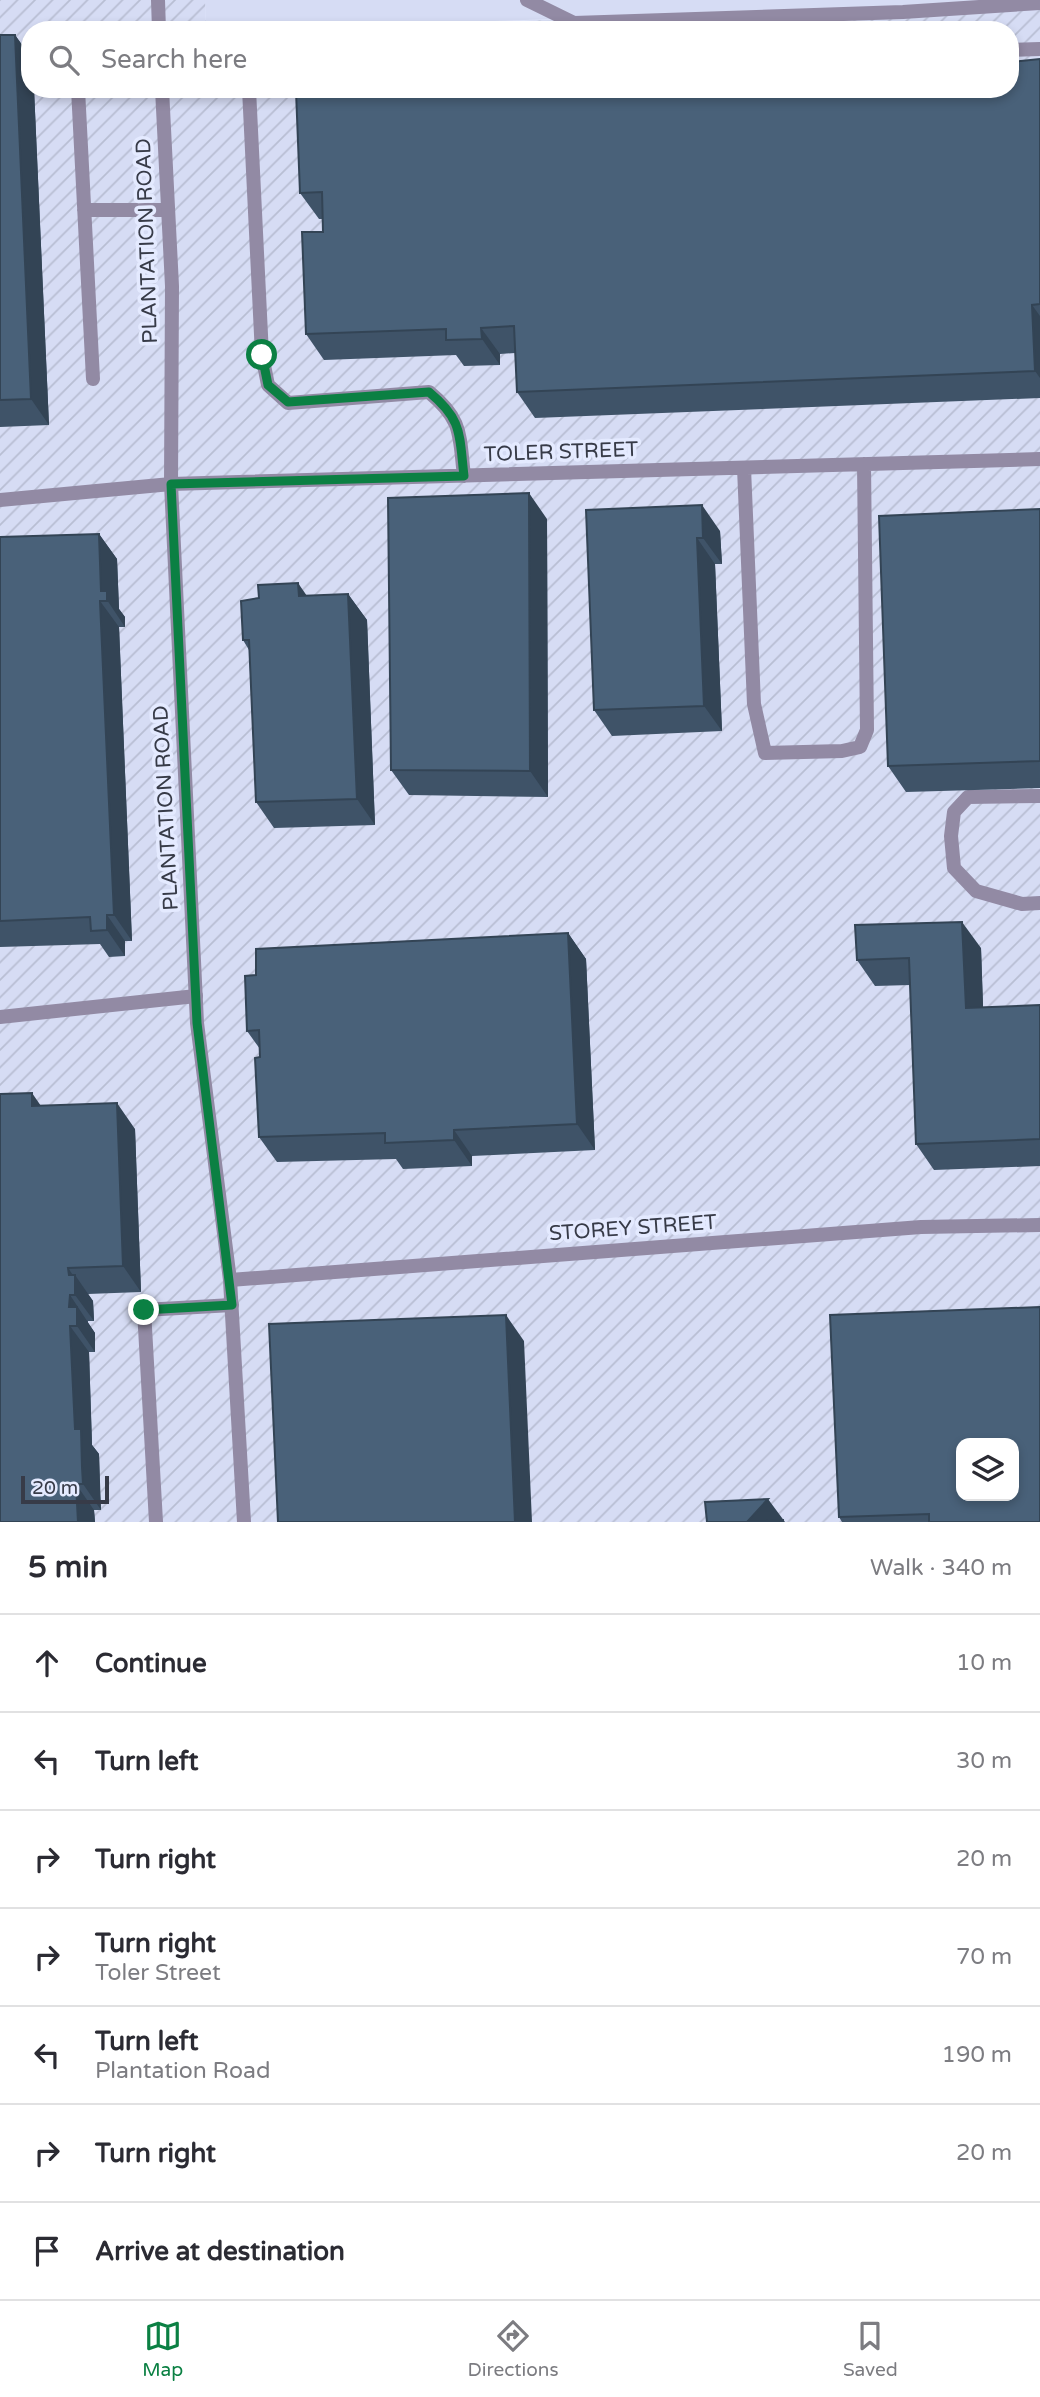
<!DOCTYPE html>
<meta charset="utf-8">
<style>
:root{--surface:#fff;--page:#f7f7f7;--text:#2b2b33;--muted:#7c7c81;--line:#e1e1e2;--accent:#0b8043}
body{margin:0;font-family:"Varela Round",sans-serif;background:var(--page);color:var(--text)}
.controls{position:absolute;right:21px;bottom:21px;display:grid;overflow:hidden;border-radius:14px;box-shadow:0 4px 10px #0003}
.controls button{width:63px;height:63px;display:grid;place-items:center;padding:0;border:0;border-bottom:2px solid var(--line);background:var(--surface);color:var(--text);font:35px sans-serif}
.scale{position:absolute;left:21px;bottom:18px;width:88px;box-sizing:border-box;padding-left:7px;border:4px solid #373b48;border-top:0;font-size:19px;line-height:24px;white-space:nowrap;color:#373b48;-webkit-text-stroke:5px #e4eaff;paint-order:stroke}
.stop{position:absolute;width:21px;height:21px;margin:-16px;border:5px solid #0b8043;border-radius:50%;background:#fff}
.stop.end{background:#0b8043;border-color:#fff;box-shadow:0 2px 7px #0008}
.list{margin:0;padding:0;list-style:none}
h2{display:flex;justify-content:space-between;align-items:center;height:91px;margin:0;padding:0 28px;font-size:30px}
h2 small{font-size:23px;font-weight:400;color:var(--muted)}
.list li{display:grid;grid-template-columns:46px 1fr auto;gap:21px;align-items:center;box-sizing:border-box;height:98px;padding:0 28px;border-top:2px solid var(--line)}
.list b{display:block;font-size:26px;white-space:nowrap}
.list p{margin:0;font-size:23px;white-space:nowrap;color:var(--muted)}
.list em{font-size:23px;font-style:normal;color:var(--muted)}
.icon{flex:none;width:38px;height:38px;fill:none;stroke:currentColor;stroke-width:2;stroke-linecap:round;stroke-linejoin:round}
.map{position:relative;flex:none;width:1040px;height:1522px;overflow:hidden}
.search{position:absolute;background:var(--surface);box-shadow:0 4px 10px #0003;left:21px;right:21px;top:21px;height:77px;display:flex;align-items:center;gap:18px;box-sizing:border-box;padding:0 24px;border-radius:28px;color:var(--muted);font-size:26px}
.sheet{height:777px;background:var(--surface)}
nav{display:flex;justify-content:space-around;align-items:center;box-sizing:border-box;height:98px;border-top:2px solid var(--line);background:var(--surface);font-size:19px;color:var(--muted)}
nav a{display:grid;justify-items:center;gap:4px}
nav .on{color:var(--accent)}
.map>svg:first-child{display:block}
.built{fill:#d6dcf4}
.industrial{fill:url(#industrial-furrows);fill-rule:evenodd}
.lines{fill:none;stroke-linecap:round;stroke-linejoin:round}
.lane{stroke:#928aa4;stroke-width:14}
.street{stroke:#928aa4;stroke-width:14}
.wall{fill:#3f5368}
.shaded-wall{fill:#345}
.building{fill:#496179;stroke:#345;stroke-width:2;fill-rule:evenodd}
.route{stroke:#0b8043;stroke-width:9}
.labels{text-anchor:middle;dominant-baseline:central;stroke-width:7;stroke-linejoin:round;paint-order:stroke}
.street-label{font-size:21px;fill:#373b48;stroke:#e4eaff}
</style>
<div class="map">
<svg width="1040" height="1522" viewBox="0 0 1040 1522">
<defs>
<pattern id="industrial-furrows" width="10" height="10" patternUnits="userSpaceOnUse" patternTransform="scale(1.75)"><rect width="10" height="10" fill="#d6dcf4"/><path d="M-1 1l2-2M0 10L10 0M9 11l2-2" fill="none" stroke="#b8bed3"/></pattern>
</defs>
<rect width="100%" height="100%" fill="#e4eaff"/>
<!-- built -->
<path class="built" d="M205 0H1040V4L206 30Z"/>
<!-- industrial -->
<path class="industrial" d="M0 0H205L206 30H30V89H1010V30H255L1040 4V1522H0ZM961 1443H1014V1496H961Z"/>
<g class="lines">
<!-- lane -->
<path class="lane" d="M527 0 574 23 903 12 1040 3
M75 28V30
M1010 50 1040 49
M78 89 93 379
M249 89 262 355 268 385 288 403 429 392C463 420 459 434 464 476
M84 210H168
M744 468 754 704 765 753 842 751 860 747 867 730 864 464
M0 500 171 484 1040 459
M1040 796 968 797 954 812 951 836 954 868 976 891 1022 904 1040 903
M0 1017 196 996
M156 1522 144 1310 232 1305"/>
<!-- street -->
<path class="street" d="M158 0 159 30
M162 89 172 286 171 484 197 1023 230 1280 244 1522
M230 1280 921 1227 1040 1225"/>
</g>
<!-- wall -->
<path class="wall" d="M0 35H15L30 56V89H34L49 425 0 427Z
M1040 59V398L535 418 517 392 515 353 500 354V365L464 366 456 355 324 360 306 334 323 232V219H319L300 193 1010 89Z
M1040 509V788L906 792 888 766Z
M586 510 720 531 722 564H715L722 731 612 736 594 710Z
M547 519 548 797 409 795 391 770Z
M99 534 117 559 119 609 125 617V627H119L132 941H125V956L109 957 100 944 0 947V537Z
M348 594 367 620 375 825 274 828 256 802 249 650 243 640 307 596Z
M568 933 586 959 595 1150 472 1156V1166L403 1169 396 1159 277 1162 259 1137 260 1049 247 1031 256 975Z
M981 948 983 1007 1040 1005V1166L934 1170 916 1144 910 985 875 986 857 960Z
M41 1106 135 1129 141 1292 88 1294 93 1301 94 1321H88V1323L95 1333V1352H89L92 1445 99 1454 100 1493 101 1510H94L95 1522H0Z
M1040 1307V1522H842L839 1517Z"/>
<!-- shaded-wall -->
<path class="shaded-wall" d="M15 35 30 56V89H34L49 425 31 399Z
M1032 305 1040 316V378L1035 371Z
M481 328 500 354V365L482 339Z
M529 493 547 519 548 797 530 771Z
M702 505 720 531 722 564 703 538Z
M99 534 117 559 119 609 125 617V627L101 591Z
M697 538 715 564 722 731 704 706Z
M298 583 316 609 299 596Z
M348 594 367 620 375 825 357 799Z
M100 601 119 627 132 941 114 915Z
M107 915 125 941V956L107 930Z
M962 922 981 948 984 1034 966 1008Z
M568 933 586 959 595 1150 577 1124Z
M32 1093 50 1119 32 1106Z
M117 1103 135 1129 141 1292 123 1266Z
M454 1130 472 1156V1166L454 1140Z
M68 1268 75 1278V1275L93 1301 94 1321 75 1295Z
M70 1295 95 1333V1352L77 1326 69 1307Z
M506 1315 524 1341 532 1522H515Z
M70 1326 89 1352 92 1445 99 1454 101 1510 83 1484 75 1429Z
M76 1484 94 1510 95 1522H78Z
M768 1499 785 1522H747Z"/>
<!-- building -->
<path class="building" d="M0 35H15L31 399 0 400Z
M1040 59V304L1032 305 1035 371 517 392 514 326 481 328 482 339 446 340V329L306 334 302 232H323L322 192 300 193 296 91 330 89H1010V62Z
M529 493 530 771 391 770 388 498Z
M702 505 703 538H697L704 706 594 710 586 510Z
M1040 509V761L888 766 879 516Z
M99 534 101 591H107V601H100L114 915H107V930L91 931 90 917 0 921V537Z
M298 583 299 596 348 594 357 799 256 802 249 640H243L241 601 259 598 258 585Z
M962 922 966 1008 1040 1005V1139L916 1144 909 958 857 960 855 925Z
M568 933 577 1124 454 1130V1140L385 1143V1133L259 1137 255 1058 260 1057 259 1030 247 1031 245 976 256 975V949Z
M32 1093V1106L117 1103 123 1266 68 1268 69 1275H75V1295H70L69 1307H77V1326H70L75 1429H81L82 1467 83 1484H76L78 1522H0V1094Z
M1040 1307V1522H929V1514L839 1517 830 1315ZM961 1443H1014V1496H961Z
M506 1315 515 1522H278L269 1324Z
M768 1499 747 1522 783 1520V1522H707L705 1502Z"/>
<g class="lines">
<!-- route -->
<path class="route" d="M144 1310 232 1305 197 1023 171 484 464 476C459 434 463 420 429 392L288 402 268 385 262 355"/>
</g>
<g class="labels">
<!-- street labels -->
<g class="street-label">
<text transform="translate(147 241) rotate(-92)">PLANTATION ROAD</text>
<text transform="translate(561 452) rotate(-2)">TOLER STREET</text>
<text transform="translate(166 808) rotate(-93)">PLANTATION ROAD</text>
<text transform="translate(633 1228) rotate(-4)">STOREY STREET</text>
</g>
</g>
</svg>
<div class="controls">
<button><svg class="icon" aria-label="layers" viewBox="0 0 24 24"><path d="M12 4l9 5-9 5-9-5zM3 14l9 5 9-5"/></svg></button>
</div>
<div class="scale">20 m</div>
<div class="stop" style="left:262px;top:355px"></div>
<div class="stop end" style="left:144px;top:1310px"></div>
<div class="search"><svg class="icon" aria-label="search" viewBox="0 0 24 24"><circle cx="10" cy="10" r="6"/><path d="M15 15l6 6"/></svg>Search here</div>
</div>
<section class="sheet">
<h2>5 min<small>Walk · 340 m</small></h2>
<ul class="list">
<li><svg class="icon" aria-label="ahead" viewBox="0 0 24 24"><path d="M12 20V5M6 11l6-6 6 6"/></svg><div><b>Continue</b></div><em>10 m</em></li>
<li><svg class="icon" aria-label="left" viewBox="0 0 24 24"><path d="M17 20v-9H6M10 6l-5 5 5 5"/></svg><div><b>Turn left</b></div><em>30 m</em></li>
<li><svg class="icon" aria-label="right" viewBox="0 0 24 24"><path d="M7 20v-9h11M14 6l5 5-5 5"/></svg><div><b>Turn right</b></div><em>20 m</em></li>
<li><svg class="icon" aria-label="right" viewBox="0 0 24 24"><path d="M7 20v-9h11M14 6l5 5-5 5"/></svg><div><b>Turn right</b><p>Toler Street</p></div><em>70 m</em></li>
<li><svg class="icon" aria-label="left" viewBox="0 0 24 24"><path d="M17 20v-9H6M10 6l-5 5 5 5"/></svg><div><b>Turn left</b><p>Plantation Road</p></div><em>190 m</em></li>
<li><svg class="icon" aria-label="right" viewBox="0 0 24 24"><path d="M7 20v-9h11M14 6l5 5-5 5"/></svg><div><b>Turn right</b></div><em>20 m</em></li>
<li><svg class="icon" aria-label="arrive" viewBox="0 0 24 24"><path d="M6 21V4h12l-3 4 3 4H6"/></svg><div><b>Arrive at destination</b></div></li>
</ul>
</section>
<nav>
<a class="on"><svg class="icon" aria-label="map" viewBox="0 0 24 24"><path d="M3 6l6-2 6 2 6-2v14l-6 2-6-2-6 2zM9 4v14M15 6v14"/></svg>Map</a>
<a><svg class="icon" aria-label="directions" viewBox="0 0 24 24"><path d="M12 3l9 9-9 9-9-9zM9 14v-3h6M13 9l2 2-2 2"/></svg>Directions</a>
<a><svg class="icon" aria-label="saved" viewBox="0 0 24 24"><path d="M7 4h10v16l-5-4-5 4z"/></svg>Saved</a>
</nav>
